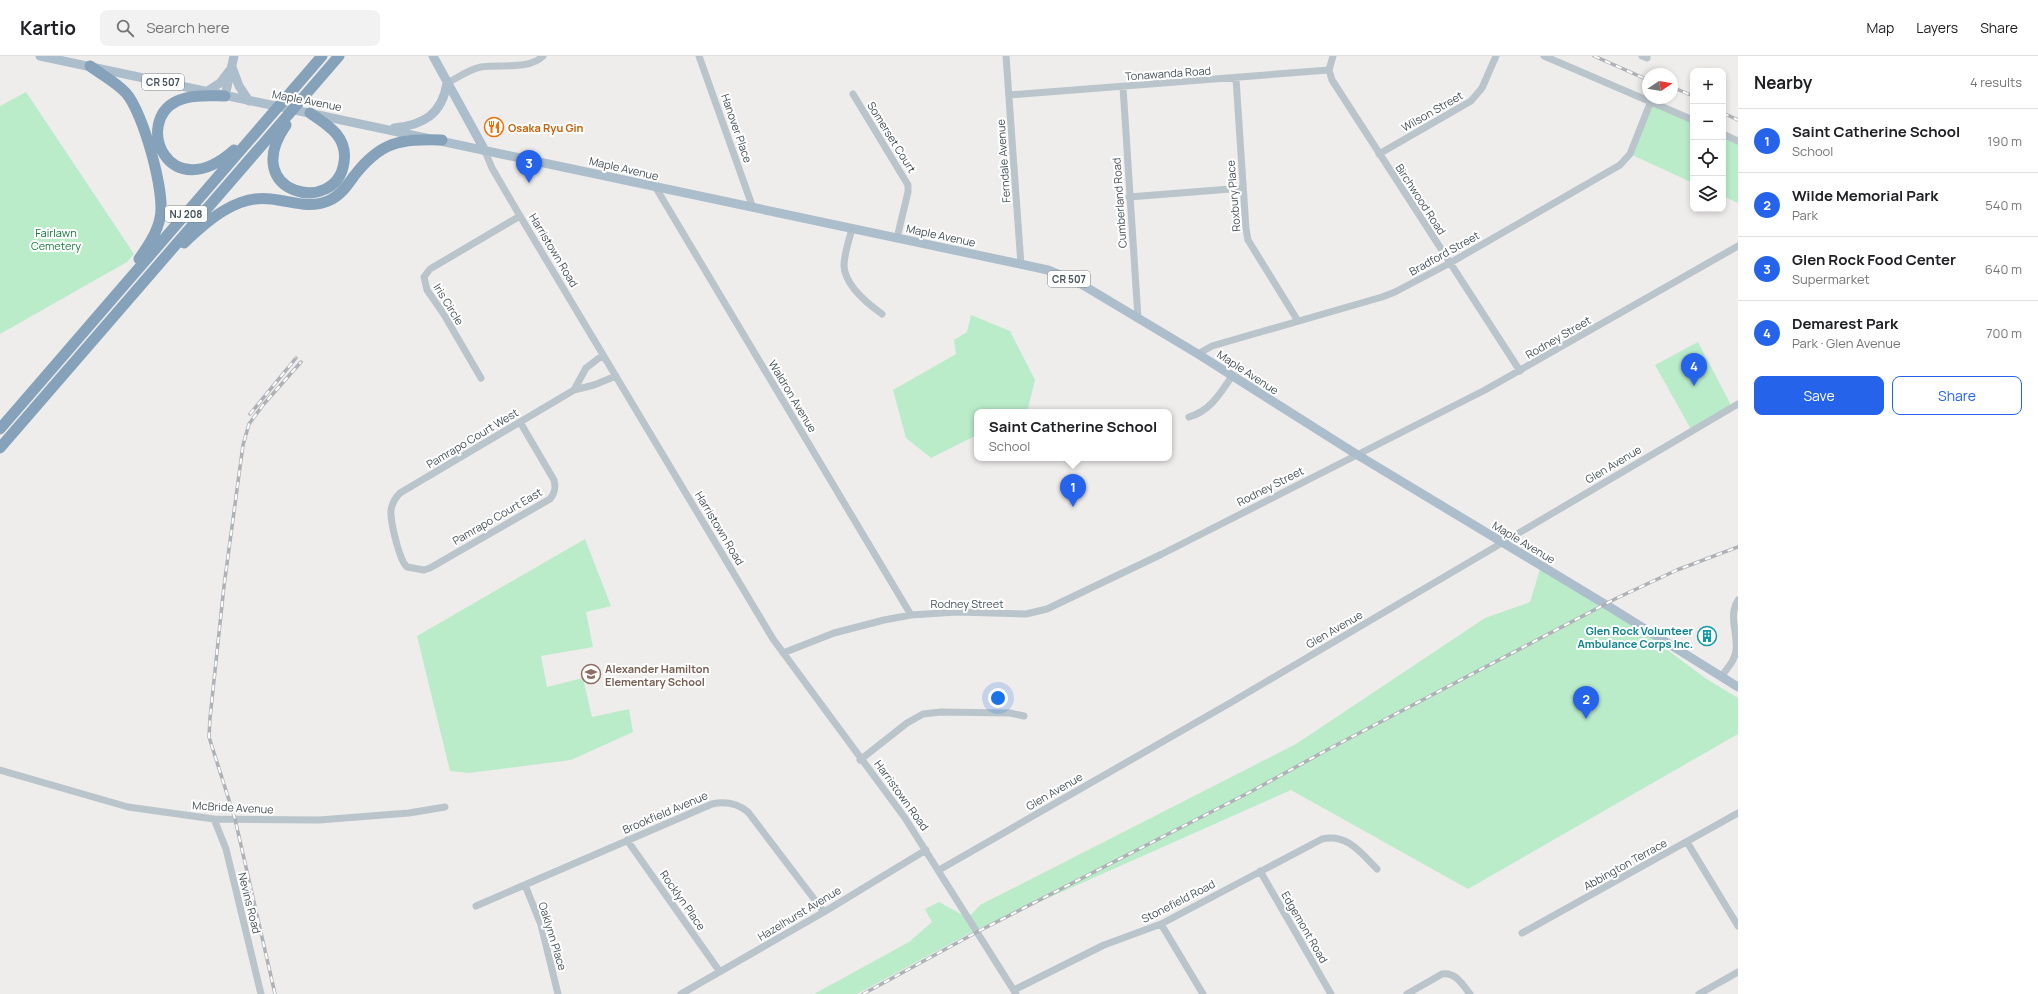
<!DOCTYPE html>
<meta charset="utf-8">
<style>
:root{--surface:#fff;--page:#f2f2f2;--text:#202124;--muted:#757577;--line:#e0e0e0;--accent:#2563eb}
body{margin:0;font-family:Manrope,sans-serif;background:var(--page);color:var(--text)}
.controls{position:absolute;right:12px;top:12px;display:grid;overflow:hidden;border-radius:8px;box-shadow:0 2px 6px #0003}
.controls button{width:36px;height:36px;display:grid;place-items:center;padding:0;border:0;border-bottom:1px solid var(--line);background:var(--surface);color:var(--text);font:20px sans-serif}
.compass{position:absolute;left:1642px;top:12px;width:36px;height:36px;border-radius:50%;background:var(--surface);box-shadow:0 2px 6px #0003;rotate:78deg}
.you{position:absolute;left:998px;top:642px;width:14px;height:14px;margin:-10px;border:3px solid #fff;border-radius:50%;background:#1a73e8;box-shadow:0 0 0 6px #1a73e833}
.badge{display:grid;place-items:center;width:26px;height:26px;border-radius:50%;background:var(--accent);color:#fff;font-size:13px;font-weight:700}
.pin{position:absolute;translate:-50% -33px;filter:drop-shadow(0 1px 2px #0008)}
.pin::after{content:'';position:absolute;top:21px;width:14px;height:12px;background:inherit;clip-path:polygon(0 0,100% 0,50% 100%)}
.popup{position:absolute;left:974px;top:353px;width:198px;height:52px;box-sizing:border-box;display:grid;place-content:center;border-radius:8px;background:var(--surface);filter:drop-shadow(0 1px 3px #0005);font-size:13px;white-space:nowrap;color:var(--muted)}
.popup b{font-size:15px;color:var(--text)}
.popup::after{content:'';position:absolute;left:50%;top:100%;margin-left:-8px;border:8px solid transparent;border-top-color:var(--surface)}
.list{margin:0;padding:0;list-style:none}
h2{display:flex;justify-content:space-between;align-items:center;height:52px;margin:0;padding:0 16px;font-size:17px}
h2 small{font-size:13px;font-weight:400;color:var(--muted)}
.list li{display:grid;grid-template-columns:26px 1fr auto;gap:12px;align-items:center;box-sizing:border-box;height:64px;padding:0 16px;border-top:1px solid var(--line)}
.list b{display:block;font-size:15px;white-space:nowrap}
.list p{margin:0;font-size:13px;white-space:nowrap;color:var(--muted)}
.list em{font-size:13px;font-style:normal;color:var(--muted)}
.actions{display:flex;gap:8px;padding:12px 16px}
.actions a{flex:1;padding:9px 0;border:1px solid var(--accent);border-radius:8px;text-align:center;font-size:14px;color:var(--accent)}
.actions .main{background:var(--accent);color:#fff}
.icon{flex:none;width:22px;height:22px;fill:none;stroke:currentColor;stroke-width:2;stroke-linecap:round;stroke-linejoin:round}
.map{position:relative;flex:none;width:1738px;height:938px;overflow:hidden}
header{display:flex;align-items:center;gap:24px;box-sizing:border-box;height:56px;padding:0 20px;background:var(--surface);border-bottom:1px solid var(--line)}
header strong{font-size:19px}
nav{display:flex;gap:22px;margin-inline-start:auto;font-size:14px}
.search{width:280px;height:36px;background:var(--page);display:flex;align-items:center;gap:10px;box-sizing:border-box;padding:0 14px;border-radius:8px;color:var(--muted);font-size:15px}
main{display:flex}
aside{flex:1;background:var(--surface)}
.map>svg:first-child{display:block}
.green{fill:#baecca}
.lines{fill:none;stroke-linecap:round;stroke-linejoin:round}
.minor{stroke:#bac5cb;stroke-width:7}
.major{stroke:#acbecb;stroke-width:9}
.highway{stroke:#85a2ba;stroke-width:11}
.rail-casing{stroke:#aeb2b6;stroke-width:3.5}
.rail{stroke:#fff;stroke-width:2;stroke-dasharray:6;stroke-linecap:butt}
.labels{text-anchor:middle;dominant-baseline:central;stroke-width:4;stroke-linejoin:round;paint-order:stroke}
.shield{fill:#fff;stroke:#7d858b;stroke-width:1}
.shield-label{font-size:10px;font-weight:bold;fill:#455159}
.street-label{font-size:11px;fill:#455159;stroke:#fff}
.food-label{font-size:11px;font-weight:bold;fill:#c56008;stroke:#fff;text-anchor:start}
.park-label{font-size:11px;fill:#197741;stroke:#fff}
.culture-label{font-size:11px;font-weight:bold;fill:#0d838f;stroke:#fff;text-anchor:end}
.education-label{font-size:11px;font-weight:bold;fill:#785e54;stroke:#fff;text-anchor:start}
</style>
<header>
<strong>Kartio</strong>
<div class="search"><svg class="icon" aria-label="search" viewBox="0 0 24 24"><circle cx="10" cy="10" r="6"/><path d="M15 15l6 6"/></svg>Search here</div>
<nav><a>Map</a><a>Layers</a><a>Share</a></nav>
</header>
<main>
<div class="map">
<svg width="1738" height="938" viewBox="0 0 1738 938">
<rect width="100%" height="100%" fill="#efecec"/>
<!-- green -->
<path class="green" d="M26 36 134 198 127 206 0 278V50Z
M1651 45 1693 64V127L1630 98Z
M1723 78 1738 85V147L1723 140Z
M971 259 1010 275 1035 324 1027 356H977V379L931 402 906 382 893 334 956 298 954 284 967 276Z
M1698 286 1732 351 1692 375 1655 309Z
M585 483 611 550 586 556 593 591 541 600 547 631 583 622 592 661 629 653 633 676 571 704 469 717 450 715 417 580Z
M1541 510 1613 553 1705 622 1738 642V678L1468 833 1291 734 976 874 857 938H814L909 886 932 866 925 853 939 846 968 862 980 849 1296 688 1485 562 1530 546Z"/>
<g class="lines">
<!-- minor -->
<path class="minor" d="M699 0 753 152
M1006 0 1021 209
M1333 0 1329 14 1332 24 1520 315
M1544 0 1693 64
M1642 0 1647 2V0
M1236 23 1246 173 1248 184 1298 265
M447 27C458 22 469 13 481 11 501 8 529 14 543 0
M1123 31 1138 262
M853 38 908 129V136L897 182
M1009 39 1329 14
M1723 78 1738 85
M484 93 492 112 520 160 773 583 905 762 1016 938
M1379 98 1471 45 1482 32 1496 0
M656 132 911 559
M1129 141 1243 132
M852 173C849 184 844 198 844 210 845 229 868 248 882 258
M1198 298 1212 290 1382 241 1395 236 1450 207 1620 109 1630 98 1651 45
M481 322 443 257 427 234 424 221 430 213 520 160
M574 334 594 329 616 320
M1189 361C1210 355 1220 338 1232 320
M520 366 554 424C556 432 555 437 550 443L430 512 424 514 407 511C399 504 390 464 391 454 392 447 395 442 400 437L574 334 586 312 603 299
M783 597 834 577 884 564 911 559 957 556 1026 558 1047 553 1162 498 1485 334 1738 190
M1721 621C1727 612 1735 605 1736 594 1738 577 1728 560 1738 544
M860 704 907 667 923 658 941 656 1010 657 1024 660
M0 714 128 751 214 763 319 764 409 757 445 751
M214 763 226 793 261 938
M627 784 720 916
M1687 786 1738 870
M939 814 1230 647 1738 348
M1260 815 1331 938
M525 829 541 869 558 938
M476 850 712 748C726 745 737 747 748 756L824 856
M1161 868 1203 938
M1522 877 1738 757
M1014 934 1104 889 1161 868 1322 783C1347 777 1361 797 1377 813
M681 938 824 856 926 794
M1407 938 1442 918C1456 916 1462 928 1470 938
M1699 938 1738 916"/>
<!-- major -->
<path class="major" d="M40 0 1048 214 1081 228 1198 298 1356 398 1613 553 1738 631
M433 0 484 93
M232 11 239 30 249 45
M206 36 220 27 230 14
M225 40 234 0
M394 72C424 69 442 58 447 27"/>
<!-- highway -->
<path class="highway" d="M90 10C102 19 116 26 126 37 143 56 166 138 160 162 157 177 148 190 139 203
M225 40C210 40 192 38 177 45 133 66 169 152 234 94
M286 69C238 138 337 161 344 106 348 81 328 69 310 57
M184 187C207 165 237 138 271 143 291 145 309 153 328 145 340 140 347 130 354 120 381 85 400 83 442 84
M0 373 322 0
M0 392 339 0"/>
<defs>
<path id="rail" d="M1594 0 1648 24
M1672 31 1693 40
M1723 57 1738 64
M250 358 296 302
M275 938 235 763 209 681 210 662 224 530 243 389 249 368 263 349 301 306
M863 938 977 876 1254 734 1325 695 1617 542 1677 514 1738 491"/>
</defs>
<!-- rail casing -->
<use href="#rail" class="rail-casing"/>
<!-- rail -->
<use href="#rail" class="rail"/>
</g>
<!-- icons -->
<defs>
<symbol id="restaurant-ring" viewBox="-11 -11 22 22"><circle r="9.5" fill="#fff" stroke="#e8710a" stroke-width="1.5"/><path d="M-5-6h1v4h1v-4h1v4h1v-4h1v5L-1.5 .5V6h-2V.5L-5-1ZM5-6V6H3V1.5H1.5Q1.5-4 5-6Z" fill="#e8710a"/></symbol>
<symbol id="building-ring" viewBox="-11 -11 22 22"><circle r="9.5" fill="#fff" stroke="#0f9aa8" stroke-width="1.5"/><path d="M-4-6H4V6H1V3H-1V6H-4ZM-2.5-4.3h1.7v1.8h-1.7ZM.8-4.3h1.7v1.8H.8ZM-2.5-1h1.7V.8h-1.7ZM.8-1h1.7V.8H.8Z" fill="#0f9aa8"/></symbol>
<symbol id="school-ring" viewBox="-11 -11 22 22"><circle r="9.5" fill="#fff" stroke="#8d6e63" stroke-width="1.5"/><path d="M0-5L7-2L0 1L-7-2ZM-4 1L0 2.5L4 1V4Q0 6-4 4Z" fill="#8d6e63"/></symbol>
</defs>
<g fill-rule="evenodd">
<use href="#restaurant-ring" x="483" y="60" width="22" height="22"/>
<use href="#building-ring" x="1696" y="569" width="22" height="22"/>
<use href="#school-ring" x="580" y="607" width="22" height="22"/>
</g>
<g class="labels">
<!-- shield labels -->
<g class="shield">
<rect x="142" y="18" width="42" height="16" rx="3"/>
<rect x="165" y="150" width="42" height="16" rx="3"/>
<rect x="1048" y="215" width="42" height="16" rx="3"/>
</g>
<g class="shield-label">
<text x="163" y="26">CR 507</text>
<text x="186" y="158">NJ 208</text>
<text x="1069" y="223">CR 507</text>
</g>
<!-- street labels -->
<g class="street-label">
<text transform="translate(1168 17) rotate(-4)">Tonawanda Road</text>
<text transform="translate(307 44) rotate(11)">Maple Avenue</text>
<text transform="translate(1432 55) rotate(-30)">Wilson Street</text>
<text transform="translate(737 72) rotate(71)">Hanover Place</text>
<text transform="translate(892 81) rotate(58)">Somerset Court</text>
<text transform="translate(1003 105) rotate(-94)">Ferndale Avenue</text>
<text transform="translate(624 112) rotate(13)">Maple Avenue</text>
<text transform="translate(1233 140) rotate(-95)">Roxbury Place</text>
<text transform="translate(1421 143) rotate(57)">Birchwood Road</text>
<text transform="translate(1119 147) rotate(-94)">Cumberland Road</text>
<text transform="translate(941 179) rotate(12)">Maple Avenue</text>
<text transform="translate(554 194) rotate(59)">Harristown Road</text>
<text transform="translate(1444 197) rotate(-29)">Bradford Street</text>
<text transform="translate(449 248) rotate(58)">Iris Circle</text>
<text transform="translate(1558 281) rotate(-30)">Rodney Street</text>
<text transform="translate(1248 316) rotate(33)">Maple Avenue</text>
<text transform="translate(793 340) rotate(59)">Waldron Avenue</text>
<text transform="translate(472 382) rotate(-31)">Pamrapo Court West</text>
<text transform="translate(1613 408) rotate(-31)">Glen Avenue</text>
<text transform="translate(1270 430) rotate(-27)">Rodney Street</text>
<text transform="translate(497 460) rotate(-30)">Pamrapo Court East</text>
<text transform="translate(720 472) rotate(59)">Harristown Road</text>
<text transform="translate(1524 486) rotate(31)">Maple Avenue</text>
<text x="967" y="547">Rodney Street</text>
<text transform="translate(1334 573) rotate(-30)">Glen Avenue</text>
<text transform="translate(1054 735) rotate(-30)">Glen Avenue</text>
<text transform="translate(902 739) rotate(54)">Harristown Road</text>
<text transform="translate(233 751) rotate(3)">McBride Avenue</text>
<text transform="translate(665 756) rotate(-23)">Brookfield Avenue</text>
<text transform="translate(1625 808) rotate(-29)">Abbington Terrace</text>
<text transform="translate(683 844) rotate(55)">Rocklyn Place</text>
<text transform="translate(1178 845) rotate(-27)">Stonefield Road</text>
<text transform="translate(250 847) rotate(76)">Nevins Road</text>
<text transform="translate(799 857) rotate(-31)">Hazelhurst Avenue</text>
<text transform="translate(1305 871) rotate(60)">Edgemont Road</text>
<text transform="translate(553 880) rotate(73)">Oaklynn Place</text>
</g>
<!-- food labels -->
<g class="food-label">
<text x="508" y="71">Osaka Ryu Gin</text>
</g>
<!-- park labels -->
<g class="park-label">
<text x="56" y="176">Fairlawn<tspan x="56" dy="13">Cemetery</tspan></text>
</g>
<!-- culture labels -->
<g class="culture-label">
<text x="1693" y="574">Glen Rock Volunteer<tspan x="1693" dy="13">Ambulance Corps Inc.</tspan></text>
</g>
<!-- education labels -->
<g class="education-label">
<text x="605" y="612">Alexander Hamilton<tspan x="605" dy="13">Elementary School</tspan></text>
</g>
</g>
</svg>
<div class="controls">
<button>+</button>
<button>−</button>
<button><svg class="icon" aria-label="locate" viewBox="0 0 24 24"><circle cx="12" cy="12" r="6"/><path d="M12 2v4M12 18v4M2 12h4M18 12h4"/></svg></button>
<button><svg class="icon" aria-label="layers" viewBox="0 0 24 24"><path d="M12 4l9 5-9 5-9-5zM3 14l9 5 9-5"/></svg></button>
</div>
<svg class="compass" viewBox="-18 -18 36 36"><path d="M0-13l5 13h-10z" fill="#e53935"/><path d="M0 13l5-13h-10z" fill="#757577"/></svg>
<div class="you"></div>
<div class="pin badge" style="left:1073px;top:451px">1</div>
<div class="popup"><b>Saint Catherine School</b>School</div>
<div class="pin badge" style="left:1586px;top:663px">2</div>
<div class="pin badge" style="left:529px;top:127px">3</div>
<div class="pin badge" style="left:1694px;top:330px">4</div>
</div>
<aside>
<h2>Nearby<small>4 results</small></h2>
<ul class="list">
<li><span class="badge">1</span><div><b>Saint Catherine School</b><p>School</p></div><em>190 m</em></li>
<li><span class="badge">2</span><div><b>Wilde Memorial Park</b><p>Park</p></div><em>540 m</em></li>
<li><span class="badge">3</span><div><b>Glen Rock Food Center</b><p>Supermarket</p></div><em>640 m</em></li>
<li><span class="badge">4</span><div><b>Demarest Park</b><p>Park · Glen Avenue</p></div><em>700 m</em></li>
</ul>
<div class="actions"><a class="main">Save</a><a>Share</a></div>
</aside>
</main>
